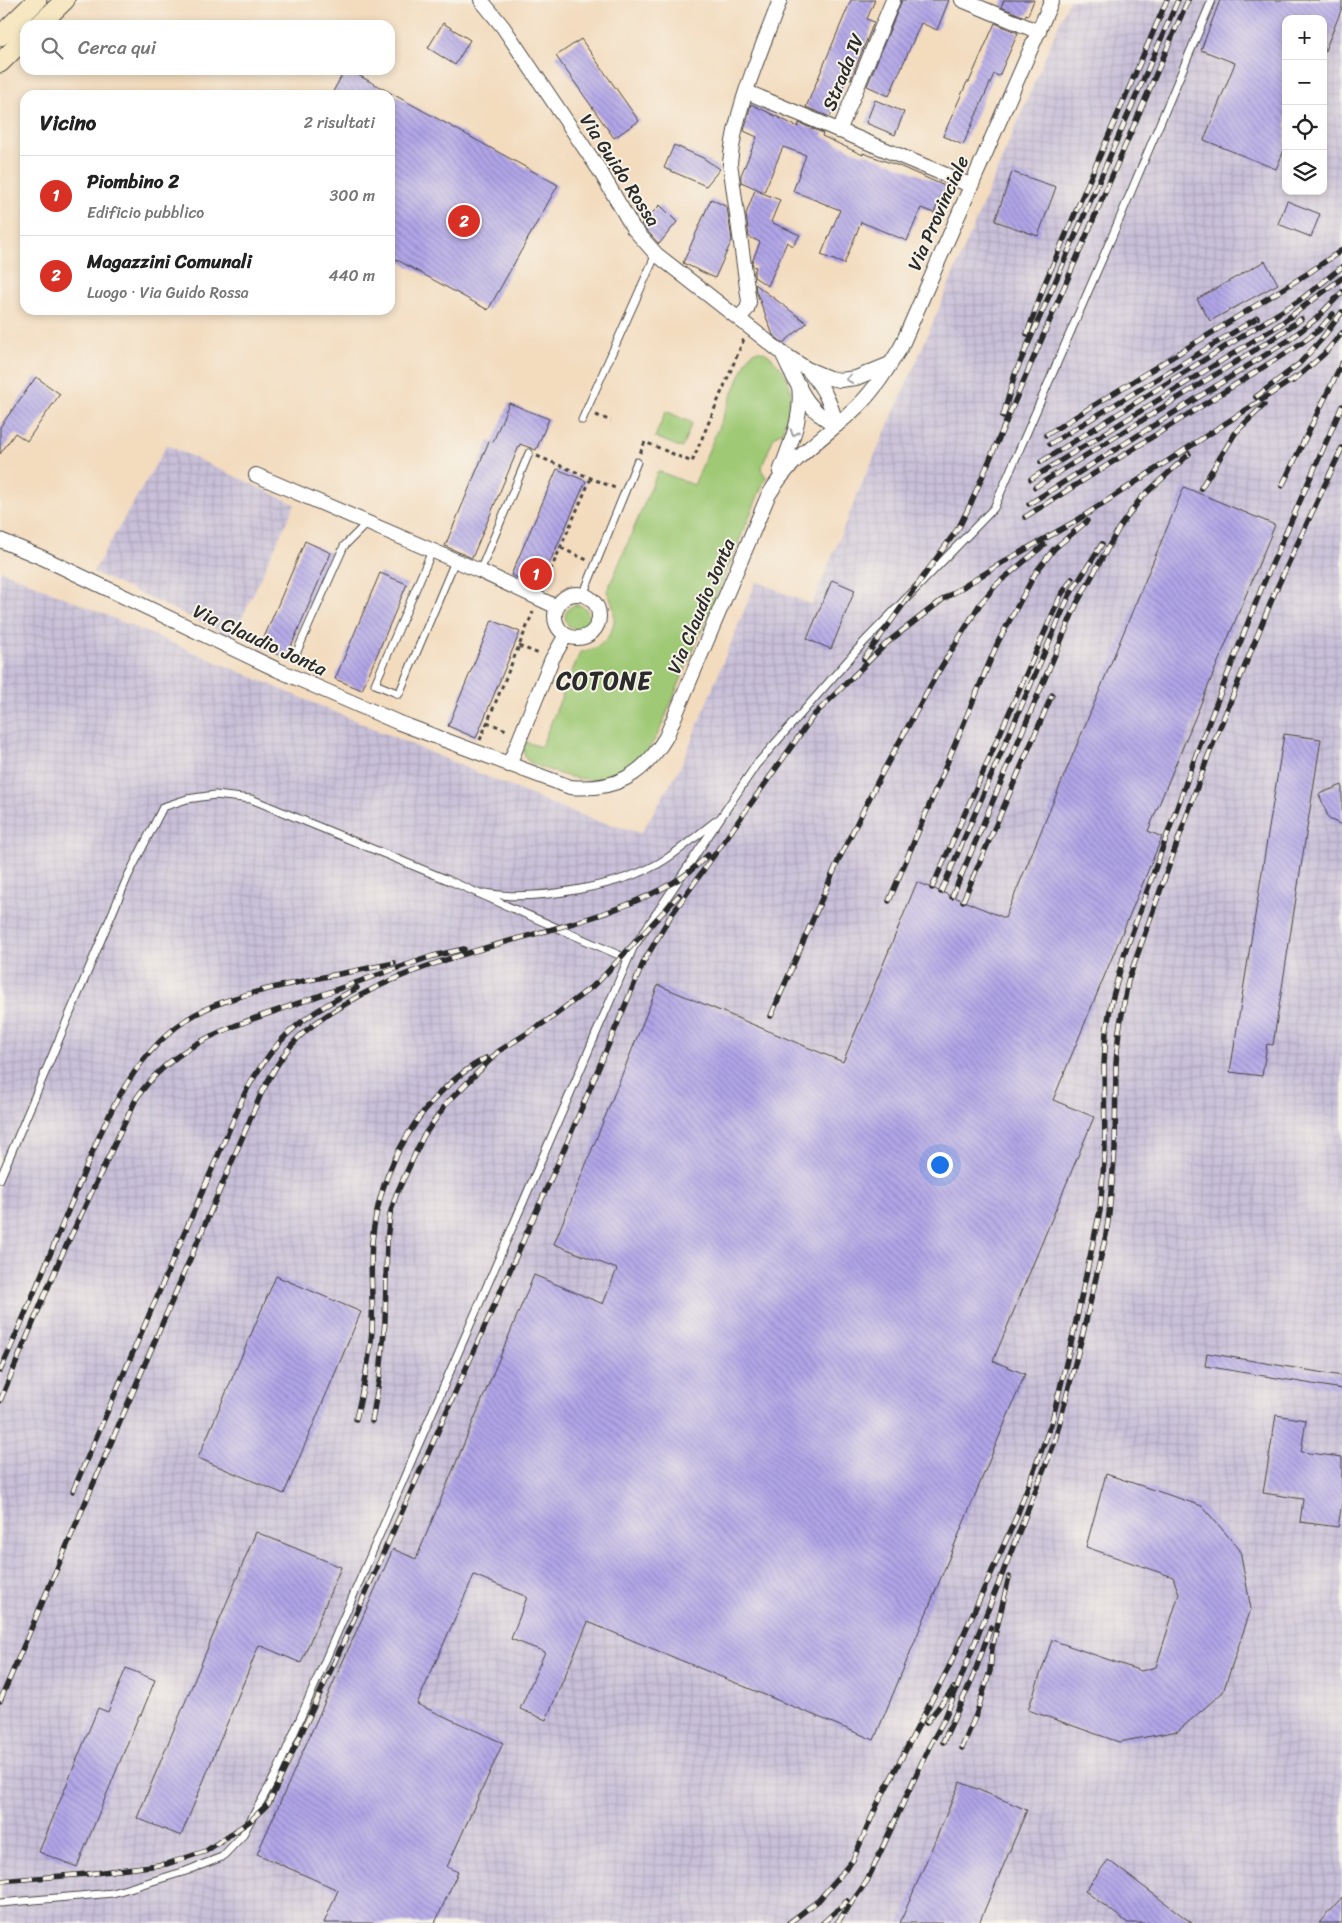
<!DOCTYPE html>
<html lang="it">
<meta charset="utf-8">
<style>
:root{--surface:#fff;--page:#f2f2f2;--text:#222;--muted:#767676;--line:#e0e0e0;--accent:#d93025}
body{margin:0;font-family:Sriracha,sans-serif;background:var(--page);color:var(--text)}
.controls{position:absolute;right:15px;top:15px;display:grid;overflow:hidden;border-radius:10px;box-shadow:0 2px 8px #0003}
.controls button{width:45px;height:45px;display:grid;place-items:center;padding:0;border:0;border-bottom:1px solid var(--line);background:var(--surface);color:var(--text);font:25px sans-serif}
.you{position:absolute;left:939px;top:1164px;width:18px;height:18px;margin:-12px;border:4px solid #fff;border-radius:50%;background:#1a73e8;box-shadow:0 0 0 8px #1a73e833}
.badge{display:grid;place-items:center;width:32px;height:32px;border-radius:50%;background:var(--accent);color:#fff;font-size:16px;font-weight:700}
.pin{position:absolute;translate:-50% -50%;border:2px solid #fff;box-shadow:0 1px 5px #0006}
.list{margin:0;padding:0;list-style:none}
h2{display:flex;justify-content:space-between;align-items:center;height:65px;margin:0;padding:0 20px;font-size:21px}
h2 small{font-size:16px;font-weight:400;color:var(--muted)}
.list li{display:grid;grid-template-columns:32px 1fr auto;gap:15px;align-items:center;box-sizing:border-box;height:80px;padding:0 20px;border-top:1px solid var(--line)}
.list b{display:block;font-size:19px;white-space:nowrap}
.list p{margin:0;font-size:16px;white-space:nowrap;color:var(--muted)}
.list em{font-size:16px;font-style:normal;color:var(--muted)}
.icon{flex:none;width:28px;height:28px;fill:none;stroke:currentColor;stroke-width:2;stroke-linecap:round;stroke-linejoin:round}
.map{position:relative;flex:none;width:1342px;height:1923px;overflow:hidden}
.search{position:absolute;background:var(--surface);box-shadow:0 2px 8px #0003;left:20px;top:20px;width:375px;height:55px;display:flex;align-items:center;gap:12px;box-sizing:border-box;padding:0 18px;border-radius:15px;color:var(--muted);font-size:19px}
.panel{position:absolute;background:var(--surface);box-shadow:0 2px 8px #0003;left:20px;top:90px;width:375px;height:225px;border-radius:15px}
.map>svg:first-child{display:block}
.industrial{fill:url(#industrial-grid);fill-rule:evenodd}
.grass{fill:#9fc975;stroke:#657a50}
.building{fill:url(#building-back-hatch)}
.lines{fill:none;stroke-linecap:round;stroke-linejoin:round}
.service-casing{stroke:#494541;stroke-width:9}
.minor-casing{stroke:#494541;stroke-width:16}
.secondary-casing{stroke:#494541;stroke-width:21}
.path{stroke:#494541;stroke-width:3;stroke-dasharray:4 4;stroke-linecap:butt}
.service{stroke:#fff;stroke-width:7}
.minor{stroke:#fff;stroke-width:14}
.secondary{stroke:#f7e8c3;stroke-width:19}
.rail-casing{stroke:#2b2b2b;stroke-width:5.5}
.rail{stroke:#f7f3e8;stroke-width:4;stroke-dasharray:11;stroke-linecap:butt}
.oneway{stroke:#a0a0a0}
.labels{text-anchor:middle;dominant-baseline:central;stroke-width:4;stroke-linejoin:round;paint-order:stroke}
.street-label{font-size:19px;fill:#2b2b2b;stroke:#f7f3e8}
.district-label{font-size:24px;font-weight:bold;letter-spacing:1px;fill:#2b2b2b;stroke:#f7f3e8}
</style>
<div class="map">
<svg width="1342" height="1923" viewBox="0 0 1342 1923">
<defs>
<pattern id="industrial-grid" width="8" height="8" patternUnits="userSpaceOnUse" patternTransform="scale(1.25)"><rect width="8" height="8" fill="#c8bfd8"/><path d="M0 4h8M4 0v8" fill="none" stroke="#aca4ba"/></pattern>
<pattern id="building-back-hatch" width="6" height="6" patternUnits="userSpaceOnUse" patternTransform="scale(1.25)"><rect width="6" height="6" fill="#b1a5e8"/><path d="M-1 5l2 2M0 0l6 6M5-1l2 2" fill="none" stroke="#9087bc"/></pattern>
</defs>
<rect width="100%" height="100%" fill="#f7f3e8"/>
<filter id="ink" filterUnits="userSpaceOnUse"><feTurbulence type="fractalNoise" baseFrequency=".02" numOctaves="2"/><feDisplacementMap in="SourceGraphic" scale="10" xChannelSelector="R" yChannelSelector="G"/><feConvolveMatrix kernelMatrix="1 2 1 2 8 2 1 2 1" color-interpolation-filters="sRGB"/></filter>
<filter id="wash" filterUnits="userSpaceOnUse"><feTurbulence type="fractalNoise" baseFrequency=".0096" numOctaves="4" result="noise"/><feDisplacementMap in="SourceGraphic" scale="20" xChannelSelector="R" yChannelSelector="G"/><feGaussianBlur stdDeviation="1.12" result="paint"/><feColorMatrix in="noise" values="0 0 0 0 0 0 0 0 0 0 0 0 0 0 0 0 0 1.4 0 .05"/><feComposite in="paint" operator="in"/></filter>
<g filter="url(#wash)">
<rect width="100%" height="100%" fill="#f3dbbe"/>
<!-- industrial -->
<path class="industrial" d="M1069 0H1342V1923H0V570L554 805 595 820 641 833 681 766 756 581 812 605 860 488 912 372ZM1286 19H1323V191H1286Z
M167 445 295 504 233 637 93 572Z"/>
<!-- grass -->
<path class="grass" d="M755 351C764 350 768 354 775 361 798 386 791 402 782 432L774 437 761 469 766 477 658 734C648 751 637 766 618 774 593 785 565 777 540 767 535 764 528 763 525 757 523 751 524 747 526 742L541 747 580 652C612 648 623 619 607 592L658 471 694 485 746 362 750 355Z
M666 411 692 423 682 448 655 437Z
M565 617a12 12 0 1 1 24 0a12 12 0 1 1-24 0Z"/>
<g id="blocks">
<!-- building -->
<path class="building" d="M851 0H875L867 19 874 22 851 79 847 77 830 117 806 107Z
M902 0H949L937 30 921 23 889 96 867 86Z
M1004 0H1034L1028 15 1026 14 1025 17 1001 7Z
M1220 0H1342V8L1324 53 1323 19H1286V146L1276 169 1204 140 1235 63 1201 50Z
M443 23 470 40 455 65 428 48Z
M995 23 1018 33 999 76 994 74 963 145 943 136 967 82H969Z
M581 39 639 121 614 138 556 56Z
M345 70H349L558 185 488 310 390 256V95H331Z
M875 100 904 112 895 135 866 123Z
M751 104 798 127 799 123 823 133 822 136 863 155V153L899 166 945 186 934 213 921 208 907 241 861 222 844 264 821 255 840 210 793 191 806 155 783 147 764 192 741 182V175L757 137 744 131Z
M674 145 703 158 720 169 706 186 664 168Z
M1012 172 1056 187 1038 236 995 221Z
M755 190 780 200 771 222 800 235 793 246 787 242 768 286 754 277V272L756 267 753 266 752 262 760 242 749 237 746 214Z
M711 199 727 207 732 240 715 278 683 263Z
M1287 201 1320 214 1311 237 1278 224Z
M660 205 677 222 659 244 641 224Z
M1265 261 1278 284 1210 321 1197 299Z
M755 284 807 323 783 343 773 335 756 291Z
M36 377 60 394 27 441 15 433 0 454V427Z
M509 403 549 419 536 450 520 444 472 558 445 546 489 441 493 442Z
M557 469 586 481 539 587 511 575Z
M1184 487 1275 525 1148 831 1162 837 1053 1100 1094 1117 993 1361 1025 1374 874 1740 588 1622 546 1720 520 1709 545 1652 511 1639 527 1597 474 1575 417 1704 503 1743 447 1867 458 1872 435 1923H324L338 1890 257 1854 393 1549 416 1559 534 1275 603 1304 617 1269 554 1244 658 985 843 1062 917 882 1005 918Z
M305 541 331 553 286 658 260 647Z
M380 573 407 584 362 690 335 679Z
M832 580 855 590 831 649 807 639Z
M492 620 520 632 476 738 448 726Z
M1284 734 1321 739 1273 1045 1267 1044 1262 1076 1230 1072Z
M1342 785V825L1329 819 1319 794Z
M276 1276 361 1312 284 1494 198 1458Z
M1207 1353 1342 1376V1389L1205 1366Z
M1276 1415 1306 1420 1301 1452 1342 1457V1502L1338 1527 1300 1522 1303 1499 1263 1493Z
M1106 1474 1202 1506 1240 1550 1251 1609 1223 1692 1178 1731 1119 1742 1028 1710 1052 1640 1141 1671 1156 1667 1179 1594 1173 1577 1086 1547Z
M256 1532 341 1567 301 1663 259 1645 181 1836 137 1818Z
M126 1668 155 1680 141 1715H139L77 1867 39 1852 98 1708 108 1712Z
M960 1782 1027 1810 979 1923H900Z
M1108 1860 1192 1923H1128L1085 1891Z
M1342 1897V1923H1319Z"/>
</g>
</g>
<g filter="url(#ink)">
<use href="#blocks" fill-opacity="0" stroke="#494541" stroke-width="1"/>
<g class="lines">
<defs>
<path id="service" d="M582 420 656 254
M432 551 375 684 399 694 455 561
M480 571 529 453
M583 595 637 462
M295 656 344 546 367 523
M485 893C533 902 625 886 666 859 684 847 700 833 717 820
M0 1179 128 876 163 807 187 799 215 795 251 799 448 880 628 959
M0 1903 113 1893 186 1871 222 1857 242 1836 277 1772 633 948 756 765 864 642 994 508 1117 225 1212 0"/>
<path id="minor" d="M481 0 503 27 600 171 633 228 656 254 781 352 807 369 829 378 840 380 856 378 890 364
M962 0 1039 32
M747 92 970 185
M839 131 893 0
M739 318 747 309 749 302 730 163C735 107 761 52 780 0
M783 355C797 383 806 412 837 425
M809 371C825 389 830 403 837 425
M780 472C791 441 803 419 799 385
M256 475 480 571 557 607
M0 540 43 558 278 670 397 722 570 787C614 791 643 776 666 737L768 496C793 454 825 438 858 406 876 388 888 368 901 347L1052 0
M555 616a22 22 0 1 1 44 0a22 22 0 1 1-44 0Z
M509 765 552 659 566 635"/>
<path id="secondary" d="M39 25 65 0
M0 36 37 0
M0 63 25 38"/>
</defs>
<!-- service casing -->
<use href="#service" class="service-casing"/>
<!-- minor casing -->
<use href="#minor" class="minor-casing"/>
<!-- secondary casing -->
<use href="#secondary" class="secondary-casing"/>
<!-- path -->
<path class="path" d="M596 415 611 421
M640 453 645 442 692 462 744 339
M537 456 615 488
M561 548 587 560
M544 585 591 478
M519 646 539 654
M487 722 509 731
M480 740 533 612"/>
<!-- service -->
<use href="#service" class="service"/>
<!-- minor -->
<use href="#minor" class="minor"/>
<!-- secondary -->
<use href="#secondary" class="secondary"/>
<defs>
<path id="rail" d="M1027 334 1045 283 1167 0
M1293 381 1324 354 1342 333
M1256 397 1299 364 1321 340 1342 312
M1003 416 1015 374 1178 0
M1046 435 1307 274 1342 250
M1050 444 1257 318
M1041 462 1303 298 1342 267
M1031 479 1279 325 1342 278
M1282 486 1342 363
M1035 487 1271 340 1301 319
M1201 488 1236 432 1264 405
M1029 504 1289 340 1317 318 1342 292
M1025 517 1300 344 1319 330 1333 314
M864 659 959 527 971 503 1188 0
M932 888 1061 595 1072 579
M941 892 1069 596 1102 544
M952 897 1077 603 1119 528 1141 498 1189 454
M889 901 998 642 1036 572 1054 549 1087 521
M963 901 1052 695
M771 1016 839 859 881 775 937 674 980 604 997 584 1044 545
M0 1371C24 1318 46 1264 68 1211 97 1143 122 1063 186 1020 210 1004 240 996 268 989 309 979 352 972 394 963
M0 1401 60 1259 136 1099C176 1039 243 1023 307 1000 349 985 391 970 433 956L464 949
M356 1419C362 1393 368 1367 371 1341 375 1308 369 1275 372 1242 379 1169 420 1094 486 1058
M372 1421 380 1375 385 1321 387 1240 390 1214 396 1195 423 1137 446 1104 499 1051 550 1019 598 982 679 895
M73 1491 245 1093C276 1036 300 1018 357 988
M0 1701 261 1094C271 1075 282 1054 298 1038 311 1025 328 1014 344 1005 397 972 460 955 520 938 575 923 630 909 679 879 690 873 699 863 708 855
M926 1723 954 1688
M943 1742 973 1677 991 1627
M962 1748 976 1715 990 1671 992 1648 1009 1577
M0 1881 87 1874 167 1864 206 1851 250 1821 269 1803 340 1650 566 1145 644 961 670 917 814 715 888 642 942 600 1005 561 1076 521 1298 376
M789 1923 819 1900 853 1860 877 1805 948 1669 1016 1518 1045 1441 1052 1421 1073 1335 1100 1211 1105 1150 1104 1064 1106 1032 1111 1004 1124 955 1196 755 1262 587 1342 406
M823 1923 847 1901
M837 1923 867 1881 929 1747 945 1718 1054 1444 1083 1333 1106 1235 1109 1214 1115 1149 1116 1063 1119 1030 1128 981 1207 759 1275 592 1342 448"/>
</defs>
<!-- rail casing -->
<use href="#rail" class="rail-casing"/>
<!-- rail -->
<use href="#rail" class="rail"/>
</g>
<!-- one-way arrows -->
<defs><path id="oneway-chevron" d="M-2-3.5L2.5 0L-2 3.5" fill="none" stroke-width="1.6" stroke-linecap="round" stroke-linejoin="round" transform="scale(1.25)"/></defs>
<g class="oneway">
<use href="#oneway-chevron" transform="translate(849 379) rotate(172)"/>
<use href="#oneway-chevron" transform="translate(794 433) rotate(109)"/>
</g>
</g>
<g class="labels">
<!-- street labels -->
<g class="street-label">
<text transform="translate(843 72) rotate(-68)">Strada IV</text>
<text transform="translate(620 170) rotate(57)">Via Guido Rossa</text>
<text transform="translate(938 213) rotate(-66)">Via Provinciale</text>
<text transform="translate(701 606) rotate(-67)">Via Claudio Jonta</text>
<text transform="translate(260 640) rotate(25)">Via Claudio Jonta</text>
</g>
<!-- district labels -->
<g class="district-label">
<text x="604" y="681">COTONE</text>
</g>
</g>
</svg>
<div class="controls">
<button>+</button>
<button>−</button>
<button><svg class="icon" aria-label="locate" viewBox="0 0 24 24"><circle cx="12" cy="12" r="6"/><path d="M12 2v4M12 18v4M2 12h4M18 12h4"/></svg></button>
<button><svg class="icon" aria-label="layers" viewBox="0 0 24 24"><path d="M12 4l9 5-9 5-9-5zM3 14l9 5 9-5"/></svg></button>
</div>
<div class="you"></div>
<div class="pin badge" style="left:536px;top:574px">1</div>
<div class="pin badge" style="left:464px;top:221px">2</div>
<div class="search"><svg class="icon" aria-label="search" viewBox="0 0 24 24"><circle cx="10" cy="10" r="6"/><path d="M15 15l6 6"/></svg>Cerca qui</div>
<section class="panel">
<h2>Vicino<small>2 risultati</small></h2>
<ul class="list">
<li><span class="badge">1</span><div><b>Piombino 2</b><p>Edificio pubblico</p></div><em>300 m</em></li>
<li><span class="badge">2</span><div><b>Magazzini Comunali</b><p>Luogo · Via Guido Rossa</p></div><em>440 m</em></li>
</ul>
</section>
</div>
